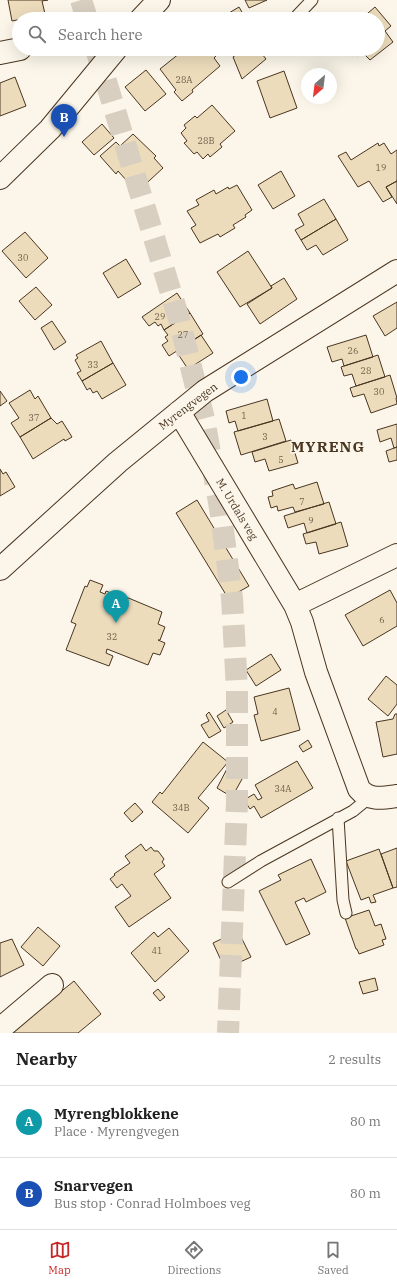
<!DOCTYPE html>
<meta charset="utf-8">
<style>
:root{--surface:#fff;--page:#f2f2f2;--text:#222;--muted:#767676;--line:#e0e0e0;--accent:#c62828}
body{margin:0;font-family:"IBM Plex Serif",serif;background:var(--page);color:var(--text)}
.compass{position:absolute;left:301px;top:68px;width:36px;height:36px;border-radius:50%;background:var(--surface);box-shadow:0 4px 16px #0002;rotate:208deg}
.you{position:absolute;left:241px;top:377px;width:14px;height:14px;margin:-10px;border:3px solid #fff;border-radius:50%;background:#1a73e8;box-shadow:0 0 0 6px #1a73e833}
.badge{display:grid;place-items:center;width:26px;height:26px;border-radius:50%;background:var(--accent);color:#fff;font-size:13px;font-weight:700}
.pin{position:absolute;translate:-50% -33px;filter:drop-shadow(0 1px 2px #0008)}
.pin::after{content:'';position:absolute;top:21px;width:14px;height:12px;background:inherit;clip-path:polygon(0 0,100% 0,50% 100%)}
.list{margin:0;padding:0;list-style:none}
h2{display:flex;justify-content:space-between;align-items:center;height:52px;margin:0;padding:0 16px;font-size:17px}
h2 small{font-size:13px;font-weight:400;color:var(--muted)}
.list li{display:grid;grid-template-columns:26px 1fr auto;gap:12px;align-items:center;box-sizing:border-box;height:72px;padding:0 16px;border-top:1px solid var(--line)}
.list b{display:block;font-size:15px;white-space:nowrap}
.list p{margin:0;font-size:13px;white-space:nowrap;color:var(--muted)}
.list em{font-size:13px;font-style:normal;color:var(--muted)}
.icon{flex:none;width:22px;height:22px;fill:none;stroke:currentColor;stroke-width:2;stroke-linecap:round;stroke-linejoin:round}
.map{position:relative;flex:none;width:397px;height:1033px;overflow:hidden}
.search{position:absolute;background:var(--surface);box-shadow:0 4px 16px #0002;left:12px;right:12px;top:12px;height:44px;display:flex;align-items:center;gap:10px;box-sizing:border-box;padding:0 14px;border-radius:22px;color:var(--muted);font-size:15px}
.sheet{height:196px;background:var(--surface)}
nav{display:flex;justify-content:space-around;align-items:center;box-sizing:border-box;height:56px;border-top:1px solid var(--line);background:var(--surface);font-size:11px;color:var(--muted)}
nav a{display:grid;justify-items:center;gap:2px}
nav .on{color:var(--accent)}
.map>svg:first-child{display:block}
.building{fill:#ecdcbc;stroke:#4a3520}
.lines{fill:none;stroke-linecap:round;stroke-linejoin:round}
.primary-tunnel{stroke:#d8cfc1;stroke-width:22;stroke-dasharray:22 11;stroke-linecap:butt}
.service-casing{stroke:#4a3520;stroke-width:13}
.minor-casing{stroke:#4a3520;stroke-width:24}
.service{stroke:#fbf6e9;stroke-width:11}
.minor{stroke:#fbf6e9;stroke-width:22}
.labels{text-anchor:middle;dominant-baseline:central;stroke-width:3;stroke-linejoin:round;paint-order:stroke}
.number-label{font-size:9px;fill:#725f47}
.street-label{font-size:11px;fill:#4a3520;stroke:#fbf6e9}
.district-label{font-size:15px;font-weight:bold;letter-spacing:1px;fill:#4a3520;stroke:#fbf6e9}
</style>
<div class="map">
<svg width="397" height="1033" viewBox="0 0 397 1033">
<rect width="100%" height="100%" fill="#fbf6e9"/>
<!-- building -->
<path class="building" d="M8 0H48L42 1 45 14 12 21Z
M245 0H267L249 8Z
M239 7 246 19H219Z
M375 7 391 26 385 31 393 42 370 60 362 52 357 56 351 49H378V19H361Z
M185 49H213L217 55 214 58 220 66 192 90 193 92 182 101 174 92 176 90 160 69Z
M243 49H258L266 59 242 79 233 57Z
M146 70 166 94 145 111 125 87Z
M284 71 297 108 270 118 257 81Z
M15 77 26 106 0 116V83Z
M212 105 235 131 220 144 222 147 210 157 208 154 203 159 197 152 194 154 184 143 187 141 181 133 186 128 184 125 195 116 197 118Z
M102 124 114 138 94 155 82 142Z
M133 134 156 156 154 158 163 168 137 192 118 171 116 174 100 156 116 142 120 146Z
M378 143 379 146 384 143 391 154 397 150V181L386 187 392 197 383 202 369 181 358 187 338 156 346 152 351 160Z
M281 171 295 196 273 209 258 185Z
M397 181V204L386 187Z
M237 185 252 210 245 215 246 217 233 225 235 228 220 237 218 234 200 243 191 228 196 225 187 211 199 205 196 200 214 190 216 194 228 187 229 189Z
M324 199 336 219 301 240 295 230 304 225 298 214Z
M336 219 348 240 323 255 316 245 307 250 301 240Z
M25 232 48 258 26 278 2 251Z
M248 251 272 288 240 307 217 272Z
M126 259 141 284 118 298 103 273Z
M284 278 297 299 260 324 247 304 272 288 271 286Z
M36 287 52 305 35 320 19 301Z
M177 293 190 313 164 330 161 324 158 326 155 322 149 326 142 317Z
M397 302V328L385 336 373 316Z
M190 313 203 334 169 356 162 345 168 341 165 337 168 335 164 330Z
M52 321 66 342 54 350 41 328Z
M201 335 213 353 188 369 176 351Z
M366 335 373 357 344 366 342 359 332 362 327 347Z
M101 341 113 363 82 381 77 373 81 371 75 360 78 358 76 355Z
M378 355 385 377 356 386 352 374 344 376 341 367Z
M113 363 126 385 102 399 97 391 93 393 90 388 87 390 82 381Z
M390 375 397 398H396L397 404 371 413 364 394 353 397 350 388Z
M30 390 35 399 38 396 51 418 20 437 11 423 19 418 9 403Z
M0 391 7 401 0 406Z
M267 399 273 421 238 431 235 421 229 423 226 411Z
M51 418 57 424 62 421 72 437 65 441 64 439 33 459 20 437Z
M279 419 286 441 241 455 234 432Z
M397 424V447L394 448 391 438 380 442 377 430Z
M291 440 298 463 269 471 265 459 255 462 252 452Z
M397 447V460L389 462 386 451Z
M0 469 3 474 6 472 15 487 0 496Z
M317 482 324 504 295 512 293 507 278 511 277 506 271 508 268 497 273 496 272 491 293 484 295 489Z
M197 500 249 586 228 598 176 513Z
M329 502 336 524 307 533 304 523 288 528 284 516Z
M341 522 348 546 319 554 316 542 306 544 303 534Z
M90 580 103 585 100 592 105 594 106 591 119 596 116 603 123 605 126 597 162 612 158 624 165 627 160 640H158L165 643 160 655 153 653 148 665 107 649 106 653 113 656 109 666 66 650 76 624 71 622 85 586 87 587Z
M390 590 397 603V626L363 646 345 615Z
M271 654 281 670 256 686 246 670Z
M386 676 397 685V704L388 716 368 699Z
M289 688 300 730 261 741 254 715 258 714 254 697Z
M226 710 233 722 224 728 217 716Z
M209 712 221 731 209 738 201 725 209 721 206 715Z
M395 714H397V754L383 757 376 722 393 719Z
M308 740 312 747 303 752 299 746Z
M203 742 228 762 198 798 209 808 188 833 152 802 160 792 162 794Z
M297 761 313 788 261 818 254 806 250 809 244 800 254 794 258 800 262 798 255 785Z
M230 763 246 772 232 797 217 788Z
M135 803 143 812 132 822 124 813Z
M141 844 146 851 151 847 154 851H158L164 859 162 862 165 866 154 874 171 898 129 927 115 907 131 896 122 884 117 888 110 879 115 875 114 874 130 863 125 856Z
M397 848V887L393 888 381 854Z
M379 849 393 888 373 895 376 902 371 903 369 897 361 900 346 861Z
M311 859 326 892 306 902 304 898 295 902 310 934 286 945 259 891 281 880 278 875Z
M369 910 375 926 381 924 386 939 382 940 384 945 359 954 357 949H356L345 918Z
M38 927 60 946 43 966 21 947Z
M169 928 189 951 155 982 131 953 154 932 158 937Z
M238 931 251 957 225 969 213 943Z
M12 939 24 965 0 977V943Z
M375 978 378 990 363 994 359 982Z
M74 981 101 1014 78 1033H10Z
M158 989 165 997 160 1001 153 993Z"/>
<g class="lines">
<!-- primary-tunnel -->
<path class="primary-tunnel" d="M81 0 87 19
M96 49 179 319 204 419 220 508 232 598 237 690V802L228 1033"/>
<defs>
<path id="service" d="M294 19 312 0
M338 818 343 900 346 913
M228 882 261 861 353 811 370 797"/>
<path id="minor" d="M141 19 159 0
M0 53 20 49
M0 178 50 129 116 49
M179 412 295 605 302 622 316 672 359 789C369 801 383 798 397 796
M0 569 118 462 205 391 397 271
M295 605 397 555
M0 1029 52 985"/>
</defs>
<!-- service casing -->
<use href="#service" class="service-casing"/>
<!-- minor casing -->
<use href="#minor" class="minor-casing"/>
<!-- service -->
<use href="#service" class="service"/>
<!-- minor -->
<use href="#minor" class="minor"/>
</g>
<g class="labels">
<!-- number labels -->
<g class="number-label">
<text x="184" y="79">28A</text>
<text x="206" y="140">28B</text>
<text x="381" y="167">19</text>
<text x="23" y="257">30</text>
<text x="160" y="316">29</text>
<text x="183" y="334">27</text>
<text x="353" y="350">26</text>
<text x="93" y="364">33</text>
<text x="366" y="370">28</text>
<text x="379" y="391">30</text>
<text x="244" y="415">1</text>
<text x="34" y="417">37</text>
<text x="265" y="436">3</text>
<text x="281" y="459">5</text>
<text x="302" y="501">7</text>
<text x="311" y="520">9</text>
<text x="382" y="619">6</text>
<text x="112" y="636">32</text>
<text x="275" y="711">4</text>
<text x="283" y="788">34A</text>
<text x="181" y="807">34B</text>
<text x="157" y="950">41</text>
</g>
<!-- street labels -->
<g class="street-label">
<text transform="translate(188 406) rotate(-37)">Myrengvegen</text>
<text transform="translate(237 509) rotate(59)">M. Urdals veg</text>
</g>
<!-- district labels -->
<g class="district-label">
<text x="328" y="446">MYRENG</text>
</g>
</g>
</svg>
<svg class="compass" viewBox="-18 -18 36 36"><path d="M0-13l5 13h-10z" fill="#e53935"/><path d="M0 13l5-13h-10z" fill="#767676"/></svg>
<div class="you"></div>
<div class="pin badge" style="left:116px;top:623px;background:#0f9aa8">A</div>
<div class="pin badge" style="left:64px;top:137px;background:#1a4fb4">B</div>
<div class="search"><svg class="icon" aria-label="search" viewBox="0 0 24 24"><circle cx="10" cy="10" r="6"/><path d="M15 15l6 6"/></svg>Search here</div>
</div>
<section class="sheet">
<h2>Nearby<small>2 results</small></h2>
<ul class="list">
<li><span class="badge" style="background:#0f9aa8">A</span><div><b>Myrengblokkene</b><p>Place · Myrengvegen</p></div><em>80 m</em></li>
<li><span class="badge" style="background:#1a4fb4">B</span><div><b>Snarvegen</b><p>Bus stop · Conrad Holmboes veg</p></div><em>80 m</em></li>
</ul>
</section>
<nav>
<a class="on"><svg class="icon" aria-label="map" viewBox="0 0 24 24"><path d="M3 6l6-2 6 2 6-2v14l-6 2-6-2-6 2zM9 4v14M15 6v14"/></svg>Map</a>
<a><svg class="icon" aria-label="directions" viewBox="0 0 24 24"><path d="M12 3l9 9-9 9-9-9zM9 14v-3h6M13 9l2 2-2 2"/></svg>Directions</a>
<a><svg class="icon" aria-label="saved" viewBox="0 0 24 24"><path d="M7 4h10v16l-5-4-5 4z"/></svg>Saved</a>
</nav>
